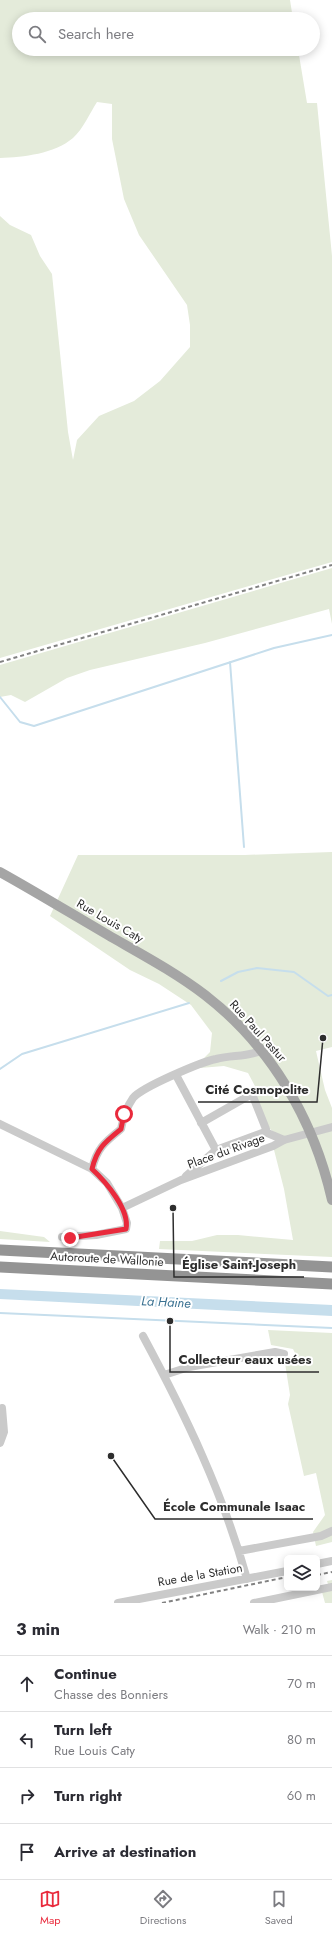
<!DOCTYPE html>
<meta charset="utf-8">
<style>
:root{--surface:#fff;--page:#f2f2f3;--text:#2b2b33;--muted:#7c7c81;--line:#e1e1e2;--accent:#e92a3c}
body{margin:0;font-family:Jost,sans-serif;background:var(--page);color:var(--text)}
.controls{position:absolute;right:12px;bottom:12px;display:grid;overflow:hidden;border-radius:6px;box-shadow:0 2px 10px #0003}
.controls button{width:36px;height:36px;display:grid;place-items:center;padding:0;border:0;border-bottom:1px solid var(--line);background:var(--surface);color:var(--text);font:20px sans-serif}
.stop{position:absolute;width:12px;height:12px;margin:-9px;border:3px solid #e92a3c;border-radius:50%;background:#fff}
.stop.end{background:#e92a3c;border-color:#fff;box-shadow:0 1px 4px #0008}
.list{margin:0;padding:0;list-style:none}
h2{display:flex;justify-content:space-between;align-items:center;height:52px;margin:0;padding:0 16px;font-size:17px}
h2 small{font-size:13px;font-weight:400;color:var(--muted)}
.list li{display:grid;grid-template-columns:26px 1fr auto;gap:12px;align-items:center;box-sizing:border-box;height:56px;padding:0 16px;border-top:1px solid var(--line)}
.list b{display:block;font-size:15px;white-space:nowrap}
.list p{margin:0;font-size:13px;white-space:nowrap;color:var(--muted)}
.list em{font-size:13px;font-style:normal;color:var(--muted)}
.icon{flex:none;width:22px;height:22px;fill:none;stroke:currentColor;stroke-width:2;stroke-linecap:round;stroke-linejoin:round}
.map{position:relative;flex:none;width:332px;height:1603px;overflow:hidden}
.search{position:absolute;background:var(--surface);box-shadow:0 2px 10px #0003;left:12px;right:12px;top:12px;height:44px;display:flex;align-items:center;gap:10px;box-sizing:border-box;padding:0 14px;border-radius:22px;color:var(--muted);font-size:15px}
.sheet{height:276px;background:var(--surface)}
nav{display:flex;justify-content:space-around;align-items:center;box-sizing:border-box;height:56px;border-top:1px solid var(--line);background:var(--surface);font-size:11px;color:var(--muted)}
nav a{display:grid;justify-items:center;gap:2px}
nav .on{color:var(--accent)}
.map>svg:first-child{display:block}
.green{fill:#e4ebda}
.water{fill:#c6deec}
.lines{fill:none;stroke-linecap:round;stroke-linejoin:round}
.stream{stroke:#c6deec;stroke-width:2}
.minor{stroke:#cacaca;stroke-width:8}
.major{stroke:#a5a5a5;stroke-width:10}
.highway{stroke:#949494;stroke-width:11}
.rail{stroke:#828282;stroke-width:2;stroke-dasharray:4 3;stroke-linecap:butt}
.route{stroke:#e92a3c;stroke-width:5}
.labels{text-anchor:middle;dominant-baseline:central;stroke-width:4;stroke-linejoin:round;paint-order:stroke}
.street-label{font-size:12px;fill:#2d2d2d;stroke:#fff}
.water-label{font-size:13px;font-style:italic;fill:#3a7191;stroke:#fff}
.leader{fill:none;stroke:#2d2d2d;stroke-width:1.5}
.callout-dot{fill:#2d2d2d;stroke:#fff;stroke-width:1.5}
.callout-label{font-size:13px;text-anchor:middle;font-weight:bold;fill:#2d2d2d;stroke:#fff;stroke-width:4;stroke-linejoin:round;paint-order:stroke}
</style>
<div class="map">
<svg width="332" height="1603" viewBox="0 0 332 1603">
<rect width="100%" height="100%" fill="#fff"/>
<!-- green -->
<path class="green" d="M0 0H290L293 19H19V49H298L307 103H317L332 256V562L0 658V216L10 225 31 235 40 256 52 274 68 432 73 460 77 440 99 416 134 401 160 381 190 347V325L187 305 139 235 124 199 112 139V104L97 102C90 113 83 129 73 138 54 154 24 157 0 158Z
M332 568V624L329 609 205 643 90 670 67 678 25 702 11 695 0 697V665Z
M332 852V1047L316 1051 325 1090 332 1108V1257L159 1249 160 1241H192L217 1235H238L293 1240 284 1189 273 1146 284 1140 270 1129 253 1093 256 1088 248 1073 224 1066 200 1068 199 1063 210 1052 212 1033 191 1005 159 984 130 970 50 916 78 855H245Z
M0 1231 44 1237 50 1242 0 1239Z
M268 1330 332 1333V1542L316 1546 313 1532 325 1515 316 1473 304 1476 288 1404 290 1395 285 1363 298 1359 293 1349 271 1345Z
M332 1580V1603H325L322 1592 329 1587 327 1581Z"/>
<!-- water -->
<path class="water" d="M0 1289 332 1305V1316L0 1299Z"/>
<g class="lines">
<!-- stream -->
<path class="stream" d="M230 662 244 847
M0 697 20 722 34 726 274 648 332 635
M221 981 238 972 257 968 294 972 328 996 332 995
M0 1069 22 1054 189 1003
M0 1313 332 1328"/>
<!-- minor -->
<path class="minor" d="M176 1075 216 1150
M0 1124 92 1169 107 1183 122 1208 127 1223 126 1229 96 1235 62 1237
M265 1132 284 1140
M92 1169C97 1148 105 1142 121 1129 123 1118 126 1108 133 1098 142 1087 201 1062 216 1059 232 1055 245 1057 261 1051
M186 1176 216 1150 265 1132 266 1129 252 1094 201 1123
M122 1208 181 1180 273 1146 284 1140 332 1127
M143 1336C185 1414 223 1493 247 1579
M164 1375 189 1367 275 1352 284 1354
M0 1443 4 1432 2 1408
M239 1551 321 1536 332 1531
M317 1564 332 1561
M118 1603 287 1571
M254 1603 332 1587"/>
<!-- major -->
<path class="major" d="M0 872C36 892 72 914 108 935 141 954 175 972 205 995 271 1046 314 1120 332 1200"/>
<!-- highway -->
<path class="highway" d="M0 1250 332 1267
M0 1267 332 1284"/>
<!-- rail -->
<path class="rail" d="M0 662 332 565
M317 1575 332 1572
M162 1603 287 1577"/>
</g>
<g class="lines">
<!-- route -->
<path class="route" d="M70 1238 126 1229C130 1210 106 1182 92 1169 97 1148 105 1142 121 1129L124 1114"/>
</g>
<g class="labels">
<!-- street labels -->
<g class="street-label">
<text transform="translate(110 921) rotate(30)">Rue Louis Caty</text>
<text transform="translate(258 1031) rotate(48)">Rue Paul Pastur</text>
<text transform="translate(226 1151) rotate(-20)">Place du Rivage</text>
<text transform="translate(107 1259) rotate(3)">Autoroute de Wallonie</text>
<text transform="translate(200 1575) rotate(-10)">Rue de la Station</text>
</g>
<!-- water labels -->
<g class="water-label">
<text transform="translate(166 1302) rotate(3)">La Haine</text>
</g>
</g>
<!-- callouts -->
<path class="leader" d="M323 1038L317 1102H198M173 1208L174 1277H304M170 1321L170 1372H319M111 1456L155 1519H313"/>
<g class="callout-dot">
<circle cx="323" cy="1038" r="4"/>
<circle cx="173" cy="1208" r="4"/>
<circle cx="170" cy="1321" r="4"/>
<circle cx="111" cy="1456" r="4"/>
</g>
<g class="callout-label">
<text x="257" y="1094">Cité Cosmopolite</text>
<text x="239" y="1269">Église Saint-Joseph</text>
<text x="245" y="1364">Collecteur eaux usées</text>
<text x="234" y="1511">École Communale Isaac</text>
</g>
</svg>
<div class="controls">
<button><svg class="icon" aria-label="layers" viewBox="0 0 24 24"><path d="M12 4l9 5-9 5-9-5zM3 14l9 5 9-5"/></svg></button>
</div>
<div class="stop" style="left:124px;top:1114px"></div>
<div class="stop end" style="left:70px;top:1238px"></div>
<div class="search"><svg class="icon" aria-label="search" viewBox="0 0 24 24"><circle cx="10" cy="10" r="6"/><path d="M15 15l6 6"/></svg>Search here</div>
</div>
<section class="sheet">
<h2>3 min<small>Walk · 210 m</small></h2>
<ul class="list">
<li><svg class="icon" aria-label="ahead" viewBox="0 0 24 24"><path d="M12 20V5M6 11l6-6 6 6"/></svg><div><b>Continue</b><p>Chasse des Bonniers</p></div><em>70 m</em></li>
<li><svg class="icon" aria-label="left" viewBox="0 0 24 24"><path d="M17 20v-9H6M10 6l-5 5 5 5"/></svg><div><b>Turn left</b><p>Rue Louis Caty</p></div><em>80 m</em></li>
<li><svg class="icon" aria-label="right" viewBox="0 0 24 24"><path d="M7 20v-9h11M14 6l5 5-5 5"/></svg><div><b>Turn right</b></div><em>60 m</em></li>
<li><svg class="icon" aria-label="arrive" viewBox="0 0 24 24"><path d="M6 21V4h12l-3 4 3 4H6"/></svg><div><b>Arrive at destination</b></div></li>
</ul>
</section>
<nav>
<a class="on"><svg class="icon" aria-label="map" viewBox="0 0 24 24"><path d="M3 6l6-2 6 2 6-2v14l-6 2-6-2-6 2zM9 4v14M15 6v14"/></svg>Map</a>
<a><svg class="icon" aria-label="directions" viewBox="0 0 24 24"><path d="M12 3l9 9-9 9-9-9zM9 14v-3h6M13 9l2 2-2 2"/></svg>Directions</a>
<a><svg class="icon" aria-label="saved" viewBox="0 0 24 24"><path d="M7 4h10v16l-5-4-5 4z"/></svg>Saved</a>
</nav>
